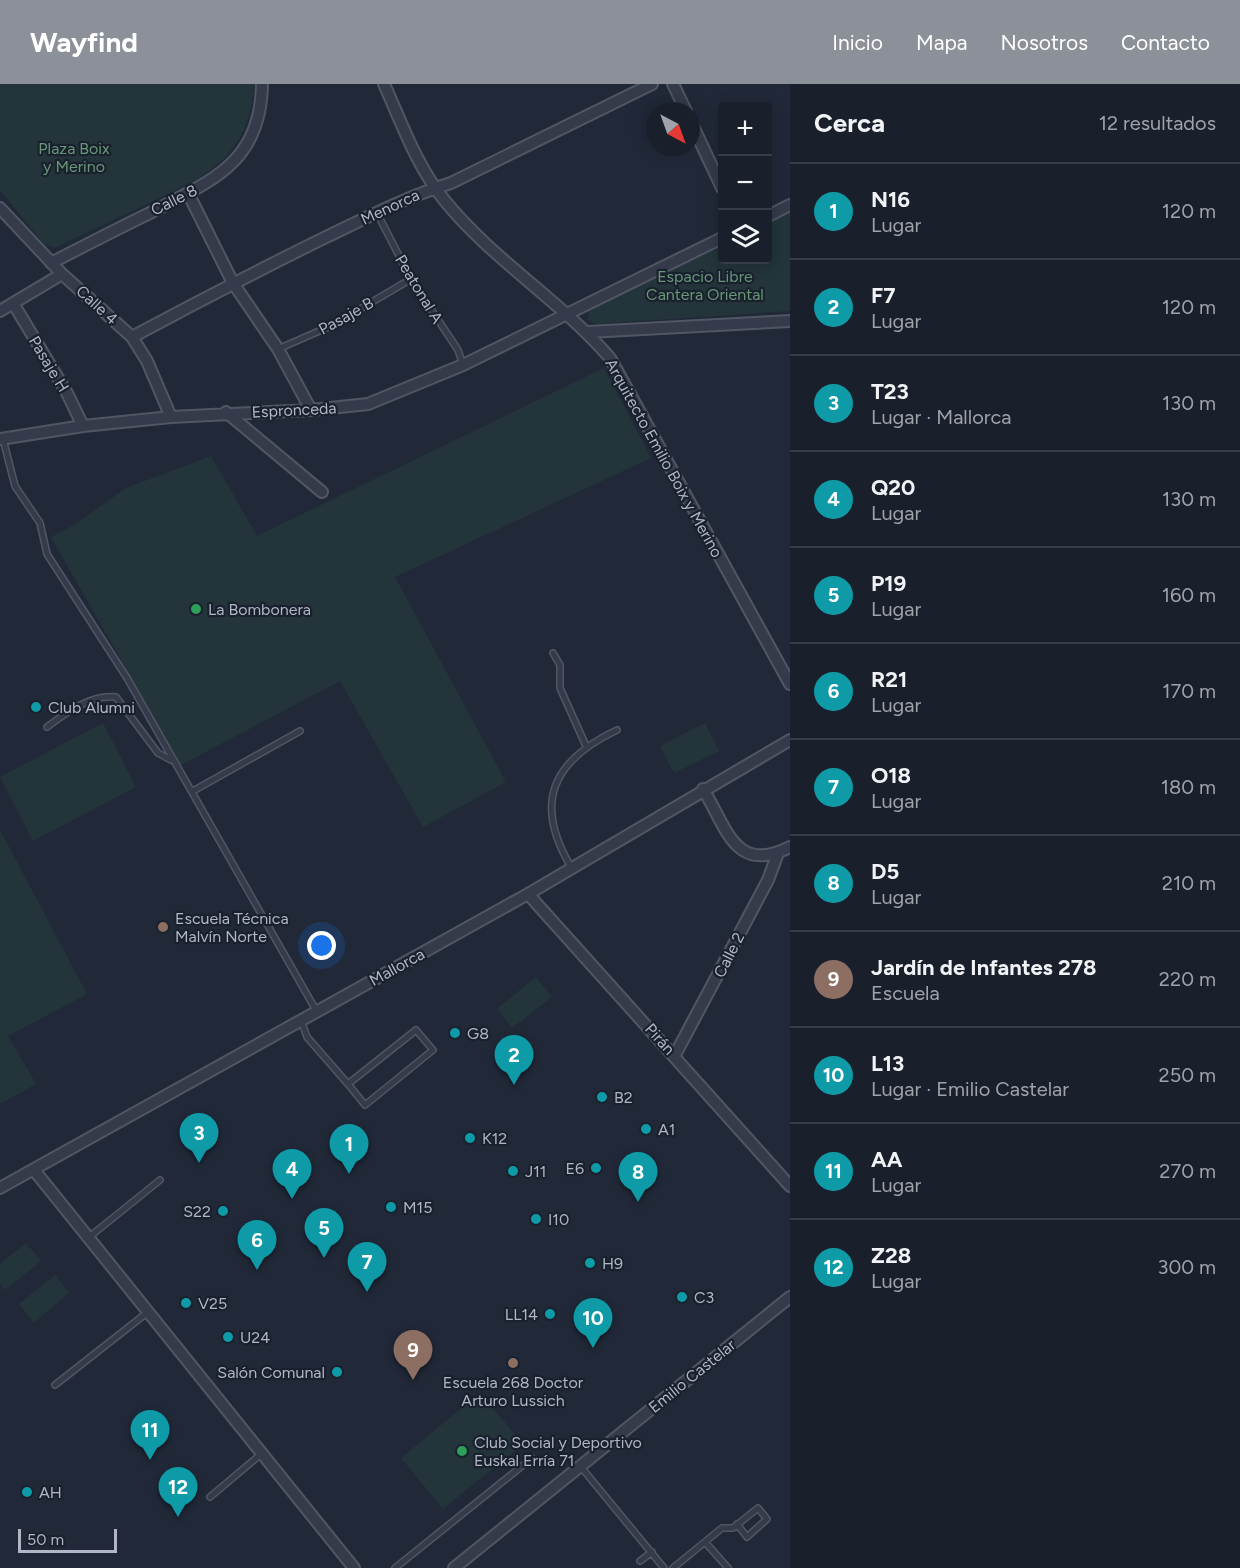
<!DOCTYPE html>
<html lang="es">
<meta charset="utf-8">
<style>
:root{--surface:#191f2b;--page:#262c37;--text:#f1f3f6;--muted:#9fa2a9;--line:#373d47;--accent:#8c9099}
body{margin:0;font-family:Figtree,sans-serif;background:var(--page);color:var(--text)}
.controls{position:absolute;right:18px;top:18px;display:grid;overflow:hidden;border-radius:6px;box-shadow:0 3px 15px #0003}
.controls button{width:54px;height:54px;display:grid;place-items:center;padding:0;border:0;border-bottom:2px solid var(--line);background:var(--surface);color:var(--text);font:30px sans-serif}
.compass{position:absolute;left:646px;top:18px;width:54px;height:54px;border-radius:50%;background:var(--surface);box-shadow:0 3px 15px #0003;rotate:139deg}
.scale{position:absolute;left:18px;bottom:15px;width:99px;box-sizing:border-box;padding-left:6px;border:3px solid #b0b6c6;border-top:0;font-size:16px;line-height:21px;white-space:nowrap;color:#b0b6c6;-webkit-text-stroke:4px #1a212e;paint-order:stroke}
.you{position:absolute;left:322px;top:862px;width:21px;height:21px;margin:-15px;border:4px solid #fff;border-radius:50%;background:#1a73e8;box-shadow:0 0 0 9px #1a73e833}
.badge{display:grid;place-items:center;width:39px;height:39px;border-radius:50%;background:var(--accent);color:#fff;font-size:20px;font-weight:700}
.pin{position:absolute;translate:-50% -50px;filter:drop-shadow(0 2px 3px #0008)}
.pin::after{content:'';position:absolute;top:32px;width:21px;height:18px;background:inherit;clip-path:polygon(0 0,100% 0,50% 100%)}
.list{margin:0;padding:0;list-style:none}
h2{display:flex;justify-content:space-between;align-items:center;height:78px;margin:0;padding:0 24px;font-size:26px}
h2 small{font-size:20px;font-weight:400;color:var(--muted)}
.list li{display:grid;grid-template-columns:39px 1fr auto;gap:18px;align-items:center;box-sizing:border-box;height:96px;padding:0 24px;border-top:2px solid var(--line)}
.list b{display:block;font-size:22px;white-space:nowrap}
.list p{margin:0;font-size:20px;white-space:nowrap;color:var(--muted)}
.list em{font-size:20px;font-style:normal;color:var(--muted)}
.icon{flex:none;width:33px;height:33px;fill:none;stroke:currentColor;stroke-width:2;stroke-linecap:round;stroke-linejoin:round}
.map{position:relative;flex:none;width:790px;height:1484px;overflow:hidden}
header{display:flex;align-items:center;gap:36px;box-sizing:border-box;height:84px;padding:0 30px;background:var(--accent);color:#fff}
header strong{font-size:28px}
nav{display:flex;gap:33px;margin-inline-start:auto;font-size:21px}
main{display:flex}
aside{flex:1;background:var(--surface)}
.map>svg:first-child{display:block}
.green{fill:#23353a}
.lines{fill:none;stroke-linecap:round;stroke-linejoin:round}
.service-casing{stroke:#505664;stroke-width:8}
.minor-casing{stroke:#505664;stroke-width:14}
.service{stroke:#353b4a;stroke-width:5}
.minor{stroke:#353b4a;stroke-width:10}
.leisure-dot{fill:#2e9e5b;stroke:#1a212e;stroke-width:2}
.culture-dot{fill:#0f9aa8;stroke:#1a212e;stroke-width:2}
.education-dot{fill:#8d6e63;stroke:#1a212e;stroke-width:2}
.labels{text-anchor:middle;dominant-baseline:central;stroke-width:4.5;stroke-linejoin:round;paint-order:stroke}
.park-label{font-size:16px;fill:#679777;stroke:#1a212e}
.street-label{font-size:16px;fill:#b0b6c6;stroke:#1a212e}
.poi-label{font-size:16px;fill:#b0b6c6;stroke:#1a212e;text-anchor:start}
</style>
<header>
<strong>Wayfind</strong>
<nav><a>Inicio</a><a>Mapa</a><a>Nosotros</a><a>Contacto</a></nav>
</header>
<main>
<div class="map">
<svg width="790" height="1484" viewBox="0 0 790 1484">
<rect width="100%" height="100%" fill="#212939"/>
<!-- green -->
<path class="green" d="M0 0H254C250 75 204 93 145 121 115 135 84 150 54 164L43 159 0 106Z
M790 126V227L595 240 588 236 589 224 722 159V176H768V137Z
M604 284 651 374 395 493 506 698 423 743 340 597 181 681 51 453 74 441 126 404 211 372 257 452Z
M103 639 136 703 33 757 0 693Z
M705 639 719 667 674 689 660 662Z
M0 746 87 910 8 952 36 1000 0 1020Z
M536 893 552 913 512 944 497 925Z
M26 1159 41 1177 5 1206 0 1200V1180Z
M55 1191 69 1209 34 1239 19 1220Z
M480 1309 523 1360 443 1425 401 1374Z"/>
<g class="lines">
<defs>
<path id="service" d="M377 129 411 195 458 266 463 281
M278 265 333 241 411 195
M3 355 15 402 40 439 47 470 127 594 317 928
M553 569 560 581V604L586 662
M47 643C67 628 91 610 116 613L158 669 171 676
M193 707 300 647
M571 783C533 719 552 677 617 646
M301 936 307 953 348 1000 416 946 433 966 365 1021 348 1000
M88 1154 160 1096
M55 1301 148 1228
M581 1383 664 1484
M210 1413 261 1370
M705 1458 728 1484
M640 1477 652 1468
M395 1484 532 1374
M673 1484 722 1444H733L758 1424 767 1435 747 1453 737 1440"/>
<path id="minor" d="M384 0C402 40 417 83 445 117 493 176 560 216 610 274L790 600
M673 0 686 27
M691 38 722 104
M188 109 233 199 278 265 311 326
M0 124 62 190 132 253 147 277 171 333
M768 132 790 121
M51 179C84 162 117 145 150 129 210 97 261 80 262 0
M13 219 67 309 83 342
M0 227 62 190
M588 248 790 237
M132 253C195 219 259 186 324 154 366 134 406 113 451 99L652 0
M226 328 322 408
M0 355 83 342 171 333 311 326 368 320 463 281 722 154
M703 705C727 744 735 791 790 763
M528 810 790 1102
M675 971 768 796 778 769
M34 1086 354 1484
M0 1104 528 810 790 656
M454 1484 790 1213"/>
</defs>
<!-- service casing -->
<use href="#service" class="service-casing"/>
<!-- minor casing -->
<use href="#minor" class="minor-casing"/>
<!-- service -->
<use href="#service" class="service"/>
<!-- minor -->
<use href="#minor" class="minor"/>
</g>
<!-- markers -->
<g class="leisure-dot">
<circle cx="196" cy="525" r="6"/>
<circle cx="462" cy="1367" r="6"/>
</g>
<g class="culture-dot">
<circle cx="36" cy="623" r="6"/>
<circle cx="455" cy="949" r="6"/>
<circle cx="602" cy="1013" r="6"/>
<circle cx="646" cy="1045" r="6"/>
<circle cx="470" cy="1054" r="6"/>
<circle cx="596" cy="1084" r="6"/>
<circle cx="513" cy="1087" r="6"/>
<circle cx="391" cy="1123" r="6"/>
<circle cx="223" cy="1127" r="6"/>
<circle cx="536" cy="1135" r="6"/>
<circle cx="590" cy="1179" r="6"/>
<circle cx="682" cy="1213" r="6"/>
<circle cx="186" cy="1219" r="6"/>
<circle cx="550" cy="1230" r="6"/>
<circle cx="228" cy="1253" r="6"/>
<circle cx="337" cy="1288" r="6"/>
<circle cx="27" cy="1408" r="6"/>
</g>
<g class="education-dot">
<circle cx="163" cy="843" r="6"/>
<circle cx="513" cy="1279" r="6"/>
</g>
<g class="labels">
<!-- park labels -->
<g class="park-label">
<text x="74" y="64">Plaza Boix<tspan x="74" dy="18">y Merino</tspan></text>
<text x="705" y="192">Espacio Libre<tspan x="705" dy="18">Cantera Oriental</tspan></text>
</g>
<!-- street labels -->
<g class="street-label">
<text transform="translate(174 116) rotate(-27)">Calle 8</text>
<text transform="translate(390 123) rotate(-25)">Menorca</text>
<text transform="translate(419 205) rotate(59)">Peatonal A</text>
<text transform="translate(97 221) rotate(42)">Calle 4</text>
<text transform="translate(346 232) rotate(-29)">Pasaje B</text>
<text transform="translate(49 280) rotate(59)">Pasaje H</text>
<text transform="translate(294 326) rotate(-3)">Espronceda</text>
<text transform="translate(664 374) rotate(61)">Arquitecto Emilio Boix y Merino</text>
<text transform="translate(729 871) rotate(-63)">Calle 2</text>
<text transform="translate(397 883) rotate(-29)">Mallorca</text>
<text transform="translate(660 955) rotate(48)">Pirán</text>
<text transform="translate(692 1292) rotate(-39)">Emilio Castelar</text>
</g>
<!-- poi labels -->
<g class="poi-label">
<text x="208" y="525">La Bombonera</text>
<text x="48" y="623">Club Alumni</text>
<text x="175" y="834">Escuela Técnica<tspan x="175" dy="18">Malvín Norte</tspan></text>
<text x="467" y="949">G8</text>
<text x="614" y="1013">B2</text>
<text x="658" y="1045">A1</text>
<text x="482" y="1054">K12</text>
<text x="584" y="1084" text-anchor="end">E6</text>
<text x="525" y="1087">J11</text>
<text x="403" y="1123">M15</text>
<text x="211" y="1127" text-anchor="end">S22</text>
<text x="548" y="1135">I10</text>
<text x="602" y="1179">H9</text>
<text x="694" y="1213">C3</text>
<text x="198" y="1219">V25</text>
<text x="538" y="1230" text-anchor="end">LL14</text>
<text x="240" y="1253">U24</text>
<text x="325" y="1288" text-anchor="end">Salón Comunal</text>
<text x="513" y="1298" text-anchor="middle">Escuela 268 Doctor<tspan x="513" dy="18">Arturo Lussich</tspan></text>
<text x="474" y="1358">Club Social y Deportivo<tspan x="474" dy="18">Euskal Erría 71</tspan></text>
<text x="39" y="1408">AH</text>
</g>
</g>
</svg>
<div class="controls">
<button>+</button>
<button>−</button>
<button><svg class="icon" aria-label="layers" viewBox="0 0 24 24"><path d="M12 4l9 5-9 5-9-5zM3 14l9 5 9-5"/></svg></button>
</div>
<svg class="compass" viewBox="-18 -18 36 36"><path d="M0-13l5 13h-10z" fill="#e53935"/><path d="M0 13l5-13h-10z" fill="#9fa2a9"/></svg>
<div class="scale">50 m</div>
<div class="you"></div>
<div class="pin badge" style="left:349px;top:1090px;background:#0f9aa8">1</div>
<div class="pin badge" style="left:514px;top:1001px;background:#0f9aa8">2</div>
<div class="pin badge" style="left:199px;top:1079px;background:#0f9aa8">3</div>
<div class="pin badge" style="left:292px;top:1115px;background:#0f9aa8">4</div>
<div class="pin badge" style="left:324px;top:1174px;background:#0f9aa8">5</div>
<div class="pin badge" style="left:257px;top:1186px;background:#0f9aa8">6</div>
<div class="pin badge" style="left:367px;top:1208px;background:#0f9aa8">7</div>
<div class="pin badge" style="left:638px;top:1118px;background:#0f9aa8">8</div>
<div class="pin badge" style="left:413px;top:1296px;background:#8d6e63">9</div>
<div class="pin badge" style="left:593px;top:1264px;background:#0f9aa8">10</div>
<div class="pin badge" style="left:150px;top:1376px;background:#0f9aa8">11</div>
<div class="pin badge" style="left:178px;top:1433px;background:#0f9aa8">12</div>
</div>
<aside>
<h2>Cerca<small>12 resultados</small></h2>
<ul class="list">
<li><span class="badge" style="background:#0f9aa8">1</span><div><b>N16</b><p>Lugar</p></div><em>120 m</em></li>
<li><span class="badge" style="background:#0f9aa8">2</span><div><b>F7</b><p>Lugar</p></div><em>120 m</em></li>
<li><span class="badge" style="background:#0f9aa8">3</span><div><b>T23</b><p>Lugar · Mallorca</p></div><em>130 m</em></li>
<li><span class="badge" style="background:#0f9aa8">4</span><div><b>Q20</b><p>Lugar</p></div><em>130 m</em></li>
<li><span class="badge" style="background:#0f9aa8">5</span><div><b>P19</b><p>Lugar</p></div><em>160 m</em></li>
<li><span class="badge" style="background:#0f9aa8">6</span><div><b>R21</b><p>Lugar</p></div><em>170 m</em></li>
<li><span class="badge" style="background:#0f9aa8">7</span><div><b>O18</b><p>Lugar</p></div><em>180 m</em></li>
<li><span class="badge" style="background:#0f9aa8">8</span><div><b>D5</b><p>Lugar</p></div><em>210 m</em></li>
<li><span class="badge" style="background:#8d6e63">9</span><div><b>Jardín de Infantes 278</b><p>Escuela</p></div><em>220 m</em></li>
<li><span class="badge" style="background:#0f9aa8">10</span><div><b>L13</b><p>Lugar · Emilio Castelar</p></div><em>250 m</em></li>
<li><span class="badge" style="background:#0f9aa8">11</span><div><b>AA</b><p>Lugar</p></div><em>270 m</em></li>
<li><span class="badge" style="background:#0f9aa8">12</span><div><b>Z28</b><p>Lugar</p></div><em>300 m</em></li>
</ul>
</aside>
</main>
